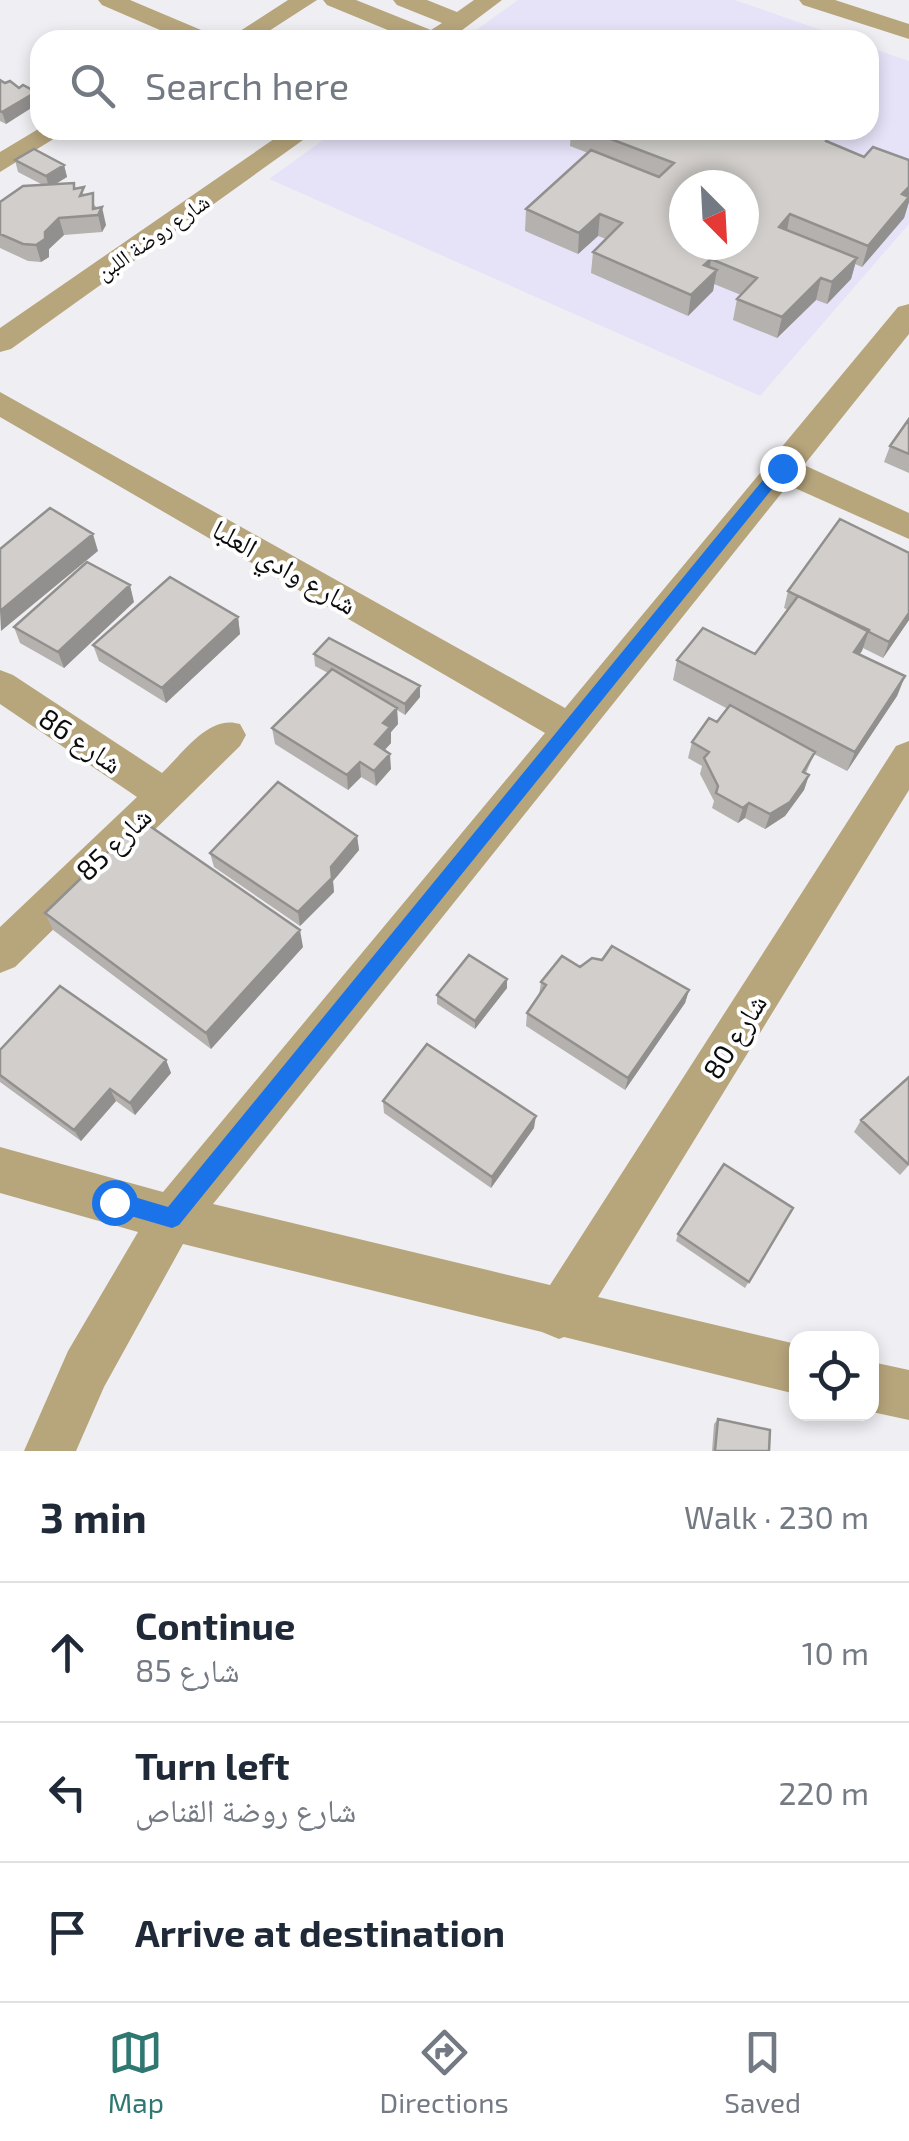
<!DOCTYPE html>
<meta charset="utf-8">
<style>
:root{--surface:#fff;--page:#f2f2f3;--text:#1f2937;--muted:#747a83;--line:#e0e1e3;--accent:#2f7771}
body{margin:0;font-family:"Exo 2","Noto Naskh Arabic",sans-serif;background:var(--page);color:var(--text)}
.controls{position:absolute;right:30px;bottom:30px;display:grid;overflow:hidden;border-radius:20px;box-shadow:0 5px 15px #0003}
.controls button{width:90px;height:90px;display:grid;place-items:center;padding:0;border:0;border-bottom:2px solid var(--line);background:var(--surface);color:var(--text);font:50px sans-serif}
.compass{position:absolute;left:669px;top:170px;width:90px;height:90px;border-radius:50%;background:var(--surface);box-shadow:0 5px 15px #0003;rotate:156deg}
.stop{position:absolute;width:30px;height:30px;margin:-22px;border:8px solid #1a73e8;border-radius:50%;background:#fff}
.stop.end{background:#1a73e8;border-color:#fff;box-shadow:0 2px 10px #0008}
.list{margin:0;padding:0;list-style:none}
h2{display:flex;justify-content:space-between;align-items:center;height:130px;margin:0;padding:0 40px;font-size:42px}
h2 small{font-size:32px;font-weight:400;color:var(--muted)}
.list li{display:grid;grid-template-columns:65px 1fr auto;gap:30px;align-items:center;box-sizing:border-box;height:140px;padding:0 40px;border-top:2px solid var(--line)}
.list b{display:block;font-size:38px;white-space:nowrap}
.list p{margin:0;font-size:32px;white-space:nowrap;color:var(--muted)}
.list em{font-size:32px;font-style:normal;color:var(--muted)}
.icon{flex:none;width:55px;height:55px;fill:none;stroke:currentColor;stroke-width:2;stroke-linecap:round;stroke-linejoin:round}
.map{position:relative;flex:none;width:909px;height:1451px;overflow:hidden}
.search{position:absolute;background:var(--surface);box-shadow:0 5px 15px #0003;left:30px;right:30px;top:30px;height:110px;display:flex;align-items:center;gap:25px;box-sizing:border-box;padding:0 35px;border-radius:30px;color:var(--muted);font-size:38px}
.sheet{height:550px;background:var(--surface)}
nav{display:flex;justify-content:space-around;align-items:center;box-sizing:border-box;height:140px;border-top:2px solid var(--line);background:var(--surface);font-size:28px;color:var(--muted)}
nav a{display:grid;justify-items:center;gap:5px}
nav .on{color:var(--accent)}
.map>svg:first-child{display:block}
.education{fill:#e6e3f9;fill-rule:evenodd}
.lines{fill:none;stroke-linecap:round;stroke-linejoin:round}
.minor{fill:#b7a57c;fill-rule:evenodd}
.wall{fill:#b4b1af}
.shaded-wall{fill:#92908e}
.building{fill:#d1cecb;stroke:#92908e;stroke-width:2.5;fill-rule:evenodd}
.route{fill:#1a73e8}
.labels{text-anchor:middle;dominant-baseline:central;stroke-width:8;stroke-linejoin:round;paint-order:stroke}
.far-street-label{font-size:22px;fill:#0c0c0d;stroke:#fff}
.street-label{font-size:28px;fill:#0c0c0d;stroke:#fff}
</style>
<div class="map">
<svg width="909" height="1451" viewBox="0 0 909 1451">
<rect width="100%" height="100%" fill="#efeff3"/>
<!-- education -->
<path class="education" d="M518 0H735L850 40H462Z
M869 47 909 61V224L760 396 269 179 337 130H869ZM684 185H744V245H684Z"/>
<g class="lines">
<!-- minor -->
<path class="minor" d="M98 0H130L213 35 216 40H183L102 5Z
M288 0H317L255 40H226Z
M323 0H356L431 30 442 23 397 5 393 0H427L457 12 474 0H502L449 40H412L327 5Z
M799 0H835L909 24V39L803 5Z
M40 128 68 130 0 172V152Z
M287 130H317L11 349 0 352V328Z
M909 304V334L804 465 909 513V539L788 485 213 1204 550 1285 896 746 909 741V790L598 1297 796 1344V1394L564 1337 559 1339 542 1332 183 1244 104 1387 76 1451H24L68 1351 138 1232 0 1193V1147L163 1192 545 733 0 417V392L565 708 898 307Z
M0 670 13 675 162 773C183 753 209 714 240 724L246 735 240 746 15 967 0 973V927L137 797 0 704Z
M872 1362 909 1370V1420L872 1412Z"/>
</g>
<!-- wall -->
<path class="wall" d="M0 80 19 88 36 92 39 103 6 124 0 121Z
M571 130H831L829 142 864 157 909 160V202L904 218 862 267 855 264 851 279 827 304 816 300 777 338 733 320 737 299 741 295 714 284 713 291 688 316 591 273 593 252 606 239 598 236 578 254 525 231 526 209 588 153 570 146Z
M15 160 64 165 67 177 55 184 74 183 75 189 86 195 97 208 106 225 102 232 64 235 49 249V257L41 262 28 261 0 248V202L43 185 18 172Z
M909 419V473L884 462 890 446Z
M788 591 909 620 883 658 863 648 859 654 905 676 897 696 847 771 814 754 806 773 809 775 804 790 785 816 765 829 745 818 738 823 712 808 714 801 700 774 702 766 688 758 692 742 717 722 728 709 673 680 677 660 755 654 788 610 784 608Z
M134 602 64 668 20 643 14 627Z
M238 617 240 634 166 703 99 661 93 645Z
M314 654 420 686V697L405 715 397 710 398 724 391 732V743L385 750 391 769 376 786 361 777 348 790 275 744 272 728 328 673 315 666Z
M357 836 359 850 333 881 334 892 300 926 214 867 210 853Z
M45 913 303 947 211 1049 53 930Z
M580 967 689 990 685 1003 625 1090 526 1026 527 1013 539 995 541 982Z
M507 979V988L475 1029 437 1004V995Z
M0 1050 166 1060 171 1073 135 1115 116 1101 81 1141 0 1082Z
M383 1101 534 1128 491 1188 384 1113Z
M861 1120 909 1165 900 1175 854 1132Z
M793 1208 745 1288 676 1241 678 1234Z
M718 1419 769 1451H712L714 1424Z"/>
<!-- shaded-wall -->
<path class="shaded-wall" d="M36 92 39 103 6 124 2 112Z
M64 165 67 177 49 188 46 176Z
M909 187V202L904 218 862 267 868 246 902 194Z
M102 207 106 225 102 232 98 215Z
M600 214 598 236 578 254 579 233Z
M790 214 786 236 779 227Z
M59 218 64 235 49 249V257L41 262 36 245 45 232Z
M857 258 851 279 827 304 832 282Z
M711 259 708 279 717 270 713 291 688 316 691 295 704 265Z
M821 278 816 300 777 338 782 317Z
M93 534 98 551 1 631 0 611Z
M130 585 134 602 64 668 58 652Z
M909 613V620L883 658 889 642Z
M238 617 240 634 166 703 162 688Z
M869 630 862 651 847 672 854 652Z
M905 676 897 696 847 771 855 752Z
M420 686V697L405 715V704Z
M397 708 398 724 391 732V743L376 759 375 744 383 723Z
M390 754 391 769 376 786 374 771Z
M360 762 361 777 348 790 347 775Z
M809 775 804 790 785 816 765 829 770 814Z
M749 803 745 818 738 823 743 808Z
M357 836 359 850 333 881 334 892 300 926 298 912 331 867Z
M300 930 303 947 211 1049 206 1033Z
M507 979V988L475 1029V1021Z
M689 990 685 1003 625 1090 628 1078Z
M166 1060 171 1073 135 1115 130 1103Z
M110 1089 116 1101 81 1141 74 1130Z
M536 1116 534 1128 491 1188 492 1177Z"/>
<!-- building -->
<path class="building" d="M0 80 5 83 10 81 19 88 23 85 36 92 2 112 0 111Z
M587 130H831L826 141 864 157 873 147 909 160V187L902 194 909 197 868 246 790 214 779 227 857 258 832 282 821 278 782 317 737 299 757 278 711 259 704 265 717 270 691 295 593 252 622 223 600 214 579 233 526 209 591 150 659 177 674 163ZM684 185H744V245H684Z
M34 149 64 165 46 176 15 160Z
M74 183V189L84 187 80 196 93 193V209L102 207 98 215 59 218 45 232V239L36 245 23 244 0 234V202L23 186Z
M909 419V454L890 446Z
M50 508 93 534 0 611V549Z
M840 519 909 553V613L889 642 788 591Z
M87 562 130 585 58 652 14 627Z
M170 577 238 617 162 688 93 645Z
M798 596 869 630 854 652 905 676 855 752 677 660 703 628 755 654Z
M329 638 420 686 405 704 314 654Z
M332 669 397 708 383 723 390 727 375 744 390 754 374 771 360 762 347 775 272 728Z
M730 705 815 752 803 772 809 775 790 802 770 814 749 803 743 808 716 793 718 786 704 758 709 752 692 742 709 718 717 722Z
M278 782 357 836 331 867 332 878 298 912 210 853Z
M141 820 300 930 206 1033 45 913Z
M612 946 689 990 628 1078 527 1013 546 985 541 982 562 956 580 967 592 958 602 960Z
M469 955 507 979 475 1021 437 995Z
M60 986 166 1060 130 1103 110 1089 74 1130 0 1075V1050Z
M427 1044 536 1116 492 1177 383 1101Z
M909 1077V1163L908 1164 861 1120Z
M724 1164 793 1208 749 1282 678 1234Z
M718 1419 770 1430 769 1451H715Z"/>
<!-- route -->
<path class="route" d="M776 464 789 468 179 1225 172 1228 107 1209 104 1202 114 1191 168 1207Z"/>
<g class="labels">
<!-- far-street labels -->
<g class="far-street-label">
<text transform="translate(152 236) rotate(-35)">شارع روضة اللبن</text>
</g>
<!-- street labels -->
<g class="street-label">
<text transform="translate(285 566) rotate(30)">شارع وادي العلبا</text>
<text transform="translate(81 740) rotate(34)">شارع 86</text>
<text transform="translate(113 843) rotate(-44)">شارع 85</text>
<text transform="translate(734 1036) rotate(-58)">شارع 80</text>
</g>
</g>
</svg>
<div class="controls">
<button><svg class="icon" aria-label="locate" viewBox="0 0 24 24"><circle cx="12" cy="12" r="6"/><path d="M12 2v4M12 18v4M2 12h4M18 12h4"/></svg></button>
</div>
<svg class="compass" viewBox="-18 -18 36 36"><path d="M0-13l5 13h-10z" fill="#e53935"/><path d="M0 13l5-13h-10z" fill="#747a83"/></svg>
<div class="stop" style="left:114px;top:1202px"></div>
<div class="stop end" style="left:782px;top:468px"></div>
<div class="search"><svg class="icon" aria-label="search" viewBox="0 0 24 24"><circle cx="10" cy="10" r="6"/><path d="M15 15l6 6"/></svg>Search here</div>
</div>
<section class="sheet">
<h2>3 min<small>Walk · 230 m</small></h2>
<ul class="list">
<li><svg class="icon" aria-label="ahead" viewBox="0 0 24 24"><path d="M12 20V5M6 11l6-6 6 6"/></svg><div><b>Continue</b><p>شارع 85</p></div><em>10 m</em></li>
<li><svg class="icon" aria-label="left" viewBox="0 0 24 24"><path d="M17 20v-9H6M10 6l-5 5 5 5"/></svg><div><b>Turn left</b><p>شارع روضة القناص</p></div><em>220 m</em></li>
<li><svg class="icon" aria-label="arrive" viewBox="0 0 24 24"><path d="M6 21V4h12l-3 4 3 4H6"/></svg><div><b>Arrive at destination</b></div></li>
</ul>
</section>
<nav>
<a class="on"><svg class="icon" aria-label="map" viewBox="0 0 24 24"><path d="M3 6l6-2 6 2 6-2v14l-6 2-6-2-6 2zM9 4v14M15 6v14"/></svg>Map</a>
<a><svg class="icon" aria-label="directions" viewBox="0 0 24 24"><path d="M12 3l9 9-9 9-9-9zM9 14v-3h6M13 9l2 2-2 2"/></svg>Directions</a>
<a><svg class="icon" aria-label="saved" viewBox="0 0 24 24"><path d="M7 4h10v16l-5-4-5 4z"/></svg>Saved</a>
</nav>
